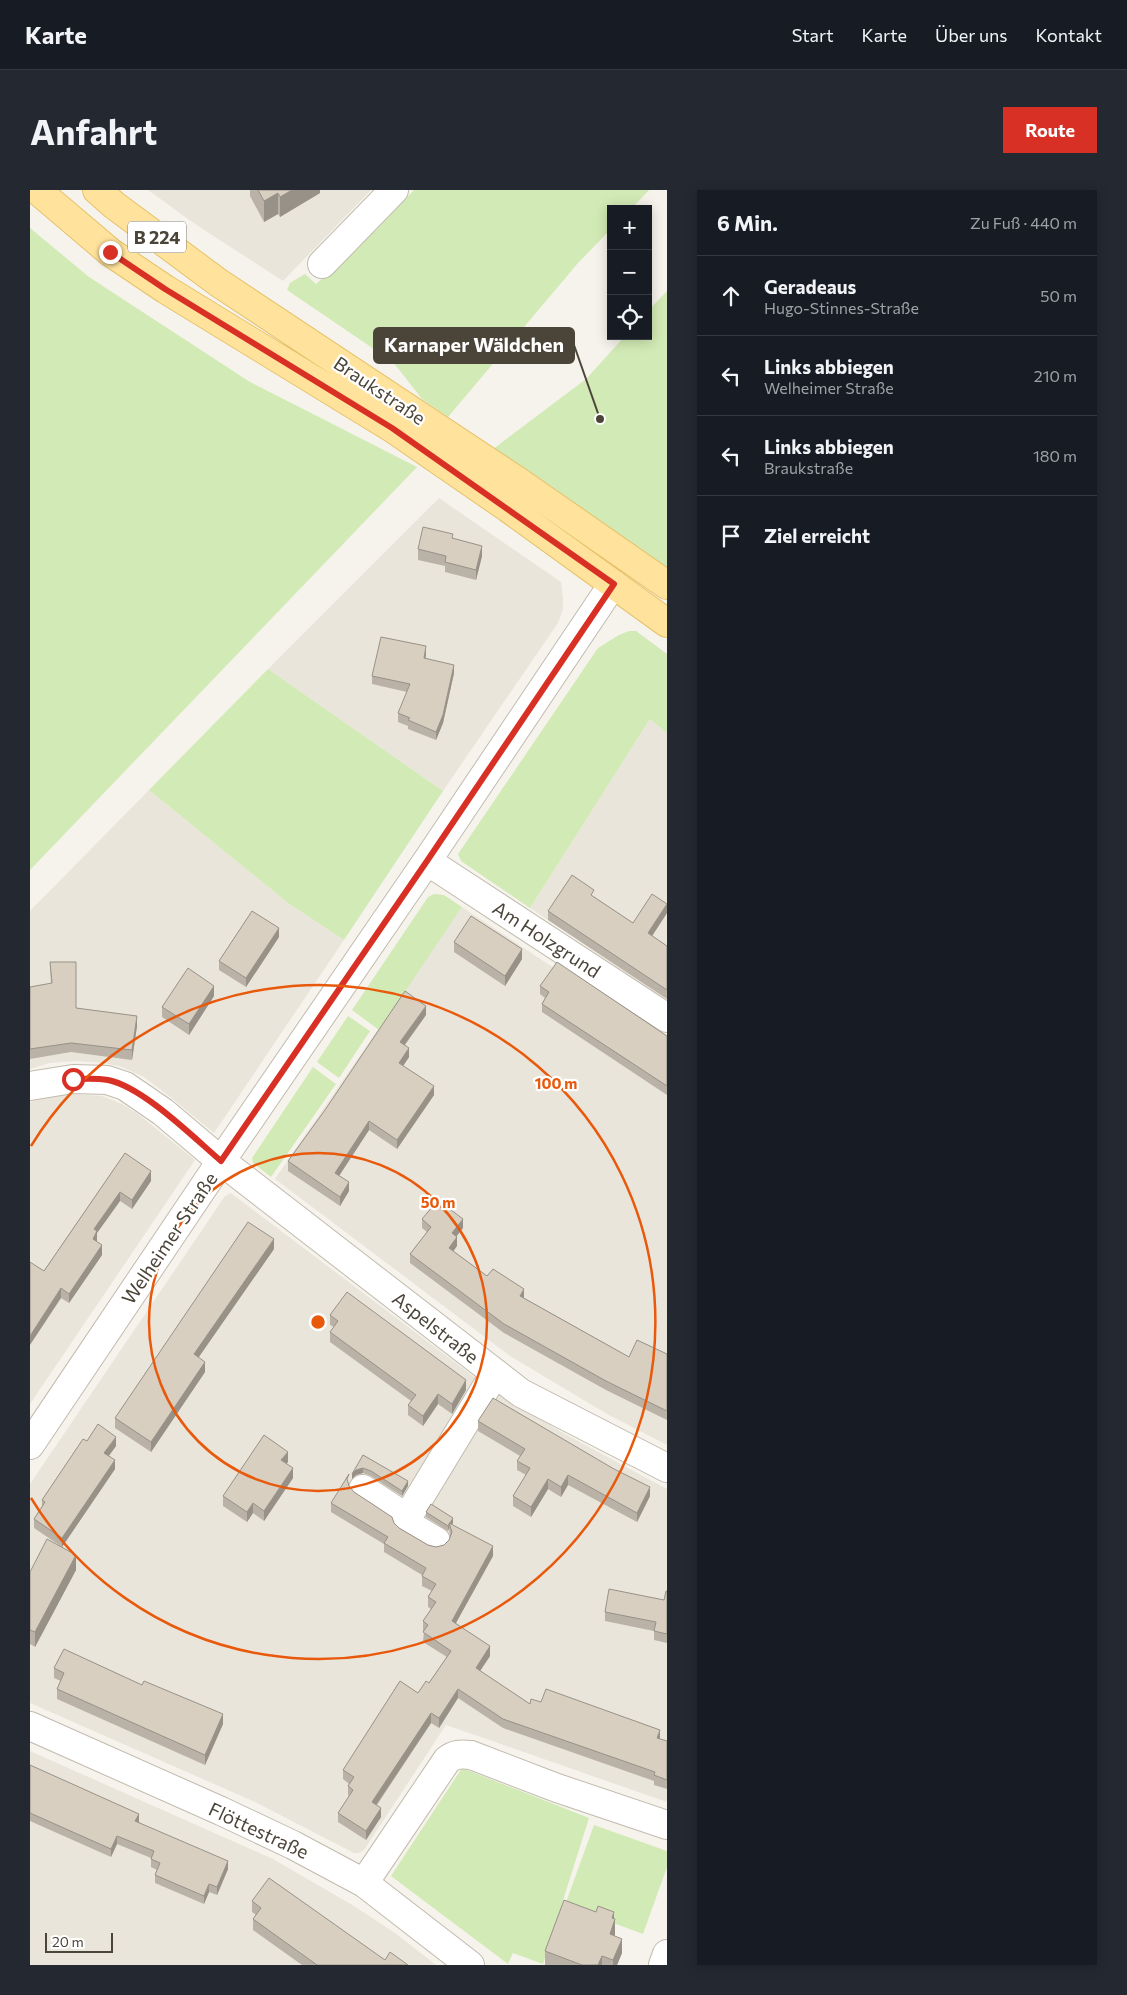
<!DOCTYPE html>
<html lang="de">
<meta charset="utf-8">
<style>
:root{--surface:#171b24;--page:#242831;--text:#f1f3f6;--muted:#9ea1a6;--line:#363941;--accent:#d93025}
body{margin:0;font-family:Commissioner,sans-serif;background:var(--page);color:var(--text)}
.controls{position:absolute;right:15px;top:15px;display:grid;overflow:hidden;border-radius:0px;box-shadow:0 2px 12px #0003}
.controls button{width:45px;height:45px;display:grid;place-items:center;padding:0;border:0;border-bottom:1px solid var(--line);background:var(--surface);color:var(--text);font:25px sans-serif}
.scale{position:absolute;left:15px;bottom:12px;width:68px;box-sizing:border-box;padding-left:5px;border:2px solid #4b4439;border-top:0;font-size:14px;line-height:18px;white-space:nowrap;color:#4b4439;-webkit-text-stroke:4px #fff;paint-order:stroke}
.stop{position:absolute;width:15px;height:15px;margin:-11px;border:4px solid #d93025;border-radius:50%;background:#fff}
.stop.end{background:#d93025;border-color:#fff;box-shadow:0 1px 5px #0008}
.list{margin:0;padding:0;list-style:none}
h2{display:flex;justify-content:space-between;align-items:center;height:65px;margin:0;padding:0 20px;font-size:21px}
h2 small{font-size:16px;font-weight:400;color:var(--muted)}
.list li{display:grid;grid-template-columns:32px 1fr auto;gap:15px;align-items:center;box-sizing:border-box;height:80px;padding:0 20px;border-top:1px solid var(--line)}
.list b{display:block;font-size:19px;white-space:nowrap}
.list p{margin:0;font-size:16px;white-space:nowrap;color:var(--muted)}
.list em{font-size:16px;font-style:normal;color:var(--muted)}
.icon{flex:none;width:28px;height:28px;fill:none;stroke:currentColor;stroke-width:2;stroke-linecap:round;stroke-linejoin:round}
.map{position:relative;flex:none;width:637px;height:1775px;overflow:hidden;border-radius:0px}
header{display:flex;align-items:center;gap:30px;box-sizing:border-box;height:70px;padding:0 25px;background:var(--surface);border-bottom:1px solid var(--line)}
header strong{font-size:24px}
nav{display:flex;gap:28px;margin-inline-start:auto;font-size:18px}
.intro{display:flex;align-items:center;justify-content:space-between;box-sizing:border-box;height:120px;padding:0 30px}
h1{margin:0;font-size:35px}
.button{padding:12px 22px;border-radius:0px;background:var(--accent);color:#fff;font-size:18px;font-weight:700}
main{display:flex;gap:30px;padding:0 30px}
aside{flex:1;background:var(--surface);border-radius:0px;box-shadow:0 2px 12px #0003}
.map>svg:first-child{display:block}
.residential{fill:#eae5da}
.green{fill:#d2eab5}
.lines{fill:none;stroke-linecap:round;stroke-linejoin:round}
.minor-casing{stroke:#c2bbae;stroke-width:30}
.major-casing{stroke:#e6c16a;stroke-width:30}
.minor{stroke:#fff;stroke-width:28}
.major{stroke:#ffe39c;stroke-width:28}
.wall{fill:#bab2a6}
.shaded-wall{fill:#979187}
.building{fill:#d8cfc1;stroke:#979187}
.route{stroke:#d93025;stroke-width:6}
.ring{fill:none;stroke:#e8590c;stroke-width:2.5}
.labels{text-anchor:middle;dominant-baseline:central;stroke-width:4.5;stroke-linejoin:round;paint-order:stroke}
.shield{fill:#fff;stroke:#817c74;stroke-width:1}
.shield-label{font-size:18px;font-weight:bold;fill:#4b4439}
.street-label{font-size:19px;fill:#4b4439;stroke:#fff}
.centre{fill:#e8590c;stroke:#fff;stroke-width:2.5}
.ring-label{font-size:15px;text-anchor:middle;font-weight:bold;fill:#e8590c;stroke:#fff;stroke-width:4.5;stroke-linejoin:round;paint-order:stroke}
.leader{fill:none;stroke:#4b4439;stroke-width:2}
.callout-dot{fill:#4b4439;stroke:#fff;stroke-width:2}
.callout{fill:#4b4439;stroke:#4b4439;stroke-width:2}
.callout-label{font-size:20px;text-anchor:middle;font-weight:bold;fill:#fff}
</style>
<header>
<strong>Karte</strong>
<nav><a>Start</a><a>Karte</a><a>Über uns</a><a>Kontakt</a></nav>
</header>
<div class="intro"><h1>Anfahrt</h1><a class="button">Route</a></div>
<main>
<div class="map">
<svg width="637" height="1775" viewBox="0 0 637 1775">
<rect width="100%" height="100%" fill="#f6f3ec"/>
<!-- residential -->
<path class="residential" d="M118 0H341L253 91 165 34Z
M409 308 531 392 533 408V419L528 433 413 601 238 479Z
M620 529 637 543V811L500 718Z
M119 600 258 713 314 750 184 943 139 906 114 887 92 877 74 873 46 871 19 873 0 879V721Z
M432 717 637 853V1255L577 1224 480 1166 245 989Z
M41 904 72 906 92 914 108 924 165 970 0 1214V912L14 908Z
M201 1003 447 1189 533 1243 637 1299V1612L416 1535 334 1660 329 1663H324L225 1612 0 1513V1294L195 1006Z
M0 1561 243 1669 324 1716 365 1743 406 1775H0Z"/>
<!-- green -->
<path class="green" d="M384 0H619L601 19H581V39L548 73 418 227 392 209 363 172 257 100 260 93 275 84 286 94 346 40Z
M0 38 59 87 220 192 387 277 0 680Z
M637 101V393L450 269 556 189 595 146H618V121Z
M599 441H606L637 464V543L620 529 500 718 431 671 428 664 568 458 589 445Z
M238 479 413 601 314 750 258 713 119 600Z
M404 704 414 705 432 717 349 840 322 820 398 707Z
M318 826 340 841 309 888 287 872Z
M283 877 306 894 241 987 223 973 222 968Z
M432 1578 559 1628 513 1774 483 1763 478 1774 361 1686Z
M564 1635 637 1661V1677L613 1744 535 1715Z"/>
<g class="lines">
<defs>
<path id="minor" d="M292 74 364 0
M397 671 637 828
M0 896 43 889 77 890 95 896 133 922 191 971 491 1203 637 1278
M0 1255 191 971 397 671 583 394
M333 1299 377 1328 465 1183
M377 1328V1334L406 1351
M0 1536 191 1621 263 1655 334 1693 440 1775
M334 1693 417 1570C424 1564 431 1564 441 1565L527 1598 637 1635
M633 1775 637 1764"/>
<path id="major" d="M7 0 80 62 135 99 362 238 478 318 637 433
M67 0 84 15 189 93 489 292 637 395"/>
</defs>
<!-- minor casing -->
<use href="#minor" class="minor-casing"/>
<!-- major casing -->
<use href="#major" class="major-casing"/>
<!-- minor -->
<use href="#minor" class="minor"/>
<!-- major -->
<use href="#major" class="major"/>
</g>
<!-- wall -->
<path class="wall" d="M220 0H290V3L250 27 248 24 234 32 220 6Z
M423 349 452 366 446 390 415 382V376L388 370V359Z
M396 465 395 469 424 483 413 533 406 550 378 539V536L368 532V523L377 502 342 494V486Z
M564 707 603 733 637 723 622 746 637 756V809L518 730V721Z
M249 747 216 797 189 780V771Z
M424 752 492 769 475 796 424 762Z
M20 772 46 818 107 836 102 870 41 862 0 869V797L21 794Z
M510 796 637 846V905L512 822V814L515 808 510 804Z
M184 806 159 845 132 827V817Z
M396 825 375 855 379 867 373 876 404 905 367 959 339 940 309 986 319 1001 310 1016 258 981V971Z
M95 963 121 991 102 1019 90 1011 67 1043V1052L72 1065 39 1113 31 1108 14 1081Z
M392 1029 433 1038 426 1046 427 1056 423 1061 457 1086 494 1108 599 1167 637 1164V1230L576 1200 474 1143 380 1073V1064L397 1042 392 1038Z
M244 1059 168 1168 175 1182 121 1262 85 1238V1228Z
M300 1125 436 1200 422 1224 408 1214 393 1236 378 1225V1215L381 1211 300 1152V1142L304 1137 300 1135Z
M448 1231 620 1306 607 1332 538 1295 531 1307 518 1299 501 1327 483 1316V1306L496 1285 487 1280V1271L490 1266 448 1241Z
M57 1251 86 1256 79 1266 85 1279 32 1357 4 1338V1329L12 1317V1310Z
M333 1265 378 1296 372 1306 341 1286 333 1283 326 1285 322 1289Z
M258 1272 256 1274 263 1288 234 1331 223 1323 217 1332 193 1316V1306Z
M319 1293V1296L324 1302 364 1333 369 1338 398 1355 406 1357 414 1355 419 1350 420 1346 419 1338 418 1341 396 1327V1322L423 1333 422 1335 463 1366 426 1433 460 1466 450 1481 500 1514 511 1512 637 1551V1599L624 1595V1591L473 1538 428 1508 409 1538 401 1533 347 1615 351 1627 336 1650 308 1632V1623L319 1606 318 1605V1596L319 1594 313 1589V1580L388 1503 399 1493 417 1467 393 1452 394 1441H393V1431L401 1419 398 1417V1407L402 1401 392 1396V1385L354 1362V1354L301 1322V1313Z
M46 1380 5 1457 0 1454V1382Z
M637 1401V1453L624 1450V1441L575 1431V1422L634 1410Z
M24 1478 112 1495 193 1534 175 1575 27 1509V1499L31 1491 24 1488Z
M0 1575 198 1679 187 1705 179 1702 174 1714 125 1693V1685L127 1680 121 1677V1668L87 1654 81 1667 0 1631Z
M222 1711 355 1770 378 1775H272L223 1740V1729L226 1725 222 1722Z
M584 1729 585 1744V1746L592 1763 587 1775H515V1761Z"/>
<!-- shaded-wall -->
<path class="shaded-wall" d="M262 0H290V3L250 27V7Z
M248 3V24L234 32V11Z
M452 356V366L446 390V380Z
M396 456V465L394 477V468Z
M424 475V483L413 533 406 550V542Z
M637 714V723L618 752V743Z
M249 738V747L216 797V788Z
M492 759V769L475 796V786Z
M184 796V806L159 845V834Z
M396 816V825L370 861V852Z
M107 826V836L102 870V860Z
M379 858V867L369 882V873Z
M404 896V905L367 959V950Z
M339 931V940L305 992V983Z
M121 981V991L102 1019V1010Z
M319 992V1001L310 1016V1007Z
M90 1002V1011L67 1043V1051L63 1058V1049L64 1039Z
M433 1029V1038L422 1052V1043Z
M427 1047V1056L419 1067V1058Z
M244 1049V1059L164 1174V1164Z
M72 1055V1065L39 1113V1104Z
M31 1098V1108L0 1155V1146Z
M494 1099V1108L490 1106Z
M175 1172V1182L121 1262V1252Z
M436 1190V1200L422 1224V1214Z
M408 1204V1214L393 1236V1226Z
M86 1247V1256L74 1272V1263Z
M258 1262V1272L251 1280V1270Z
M85 1270V1279L32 1357V1348Z
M263 1278V1288L234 1331V1321Z
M333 1278V1283L326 1285 322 1289V1284L326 1280Z
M538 1285V1295L531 1307V1297Z
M518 1289V1299L501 1327V1317Z
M378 1291V1296L372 1306V1301Z
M620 1297V1306L607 1332V1323Z
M223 1313V1323L217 1332V1322Z
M423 1328V1333L420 1337 419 1333V1338L418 1341V1336Z
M463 1356V1366L422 1440V1431Z
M46 1365V1380L5 1457V1442Z
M460 1456V1466L446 1487V1478Z
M428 1499V1508L409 1538V1528Z
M401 1523V1533L342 1621V1612Z
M193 1524V1534L175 1575V1565Z
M630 1540V1549L627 1548Z
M351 1618V1627L336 1650V1641Z
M109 1624V1632L105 1639V1631Z
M87 1646V1654L81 1667V1659Z
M198 1671V1679L187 1705V1697Z
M179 1694V1702L174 1714V1706Z
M584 1722V1732L585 1729V1744L580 1758V1744L582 1728Z
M592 1749V1763L587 1775H583V1770Z
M572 1766V1775H568Z"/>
<!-- building -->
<path class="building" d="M228 0H262L250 7 248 3 234 11Z
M393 337 423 344 422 348 452 356 446 380 415 372 416 366 388 359Z
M351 447 396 456 394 468 424 475 413 525 406 542 378 530 380 528 368 523 380 494 342 486Z
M542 685 564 700 561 705 603 733 622 704 637 714 618 743 637 756V800L518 721Z
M222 721 249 738 216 788 189 771Z
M441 726 492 759 475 786 424 752Z
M20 772H46V818L107 826 102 860 41 853 0 859V797L22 793Z
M527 772 637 846V896L512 814 519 802 510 796Z
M158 778 184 796 159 834 132 817Z
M375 801 396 816 370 852 379 858 369 873 404 896 367 950 339 931 305 983 319 992 310 1007 258 971 295 920Z
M95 963 121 981 102 1010 90 1002 64 1039 67 1041 63 1049 72 1055 39 1104 31 1098 0 1146V1072L14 1081Z
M408 1010 433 1029 422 1043 427 1047 419 1058 457 1086 463 1079 494 1099 490 1106 599 1167 607 1150 637 1164V1221L576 1191 474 1134 380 1064 401 1037 392 1029Z
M218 1032 244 1049 164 1164 175 1172 121 1252 85 1228Z
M317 1102 436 1190 422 1214 408 1204 393 1226 378 1215 386 1205 300 1142 308 1131 300 1125Z
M463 1208 584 1279 620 1297 607 1323 538 1285 531 1297 518 1289 501 1317 483 1306 500 1278 487 1271 495 1259 448 1231Z
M68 1234 86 1247 74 1263 85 1270 32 1348 4 1329 15 1312 12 1310 53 1249 57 1251Z
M234 1245 258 1262 251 1270 263 1278 234 1321 223 1313 217 1322 193 1306Z
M333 1265 378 1291 372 1301 341 1281 333 1278 326 1280 322 1284Z
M319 1284 317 1289 319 1296 324 1302 362 1327 364 1333 369 1338 398 1355 406 1357 414 1355 419 1350 422 1342 419 1333 463 1356 422 1431 460 1456 446 1478 500 1514 501 1509 511 1512 516 1499 630 1540 627 1548 637 1551V1590L624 1585 625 1582 473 1529 428 1499 409 1528 401 1523 342 1612 351 1618 336 1641 308 1623 323 1600 318 1596 324 1587 313 1580 370 1491 388 1503 396 1491 399 1493 421 1461 393 1442 398 1435 393 1431 406 1412 398 1407 406 1394 392 1386 396 1378 354 1353 358 1347 301 1313Z
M401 1314 423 1328 418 1336 396 1322Z
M17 1349 46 1365 5 1442 0 1440V1382Z
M579 1399 634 1410 636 1401H637V1444L624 1441 626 1432 575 1422Z
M34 1459 112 1495 114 1491 193 1524 175 1565 27 1499 34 1483 24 1478Z
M0 1575 109 1624 105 1631 198 1671 187 1697 179 1694 174 1706 125 1685 130 1673 121 1669 124 1661 87 1646 81 1659 0 1623Z
M239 1688 355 1770 360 1762 378 1775H287L223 1729 231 1718 222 1711Z
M534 1710 566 1722 568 1716 584 1722 582 1728 585 1729 580 1744 592 1749 583 1770 572 1766 568 1775H552L515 1761Z"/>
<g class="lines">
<!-- route -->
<path class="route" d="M43 889C54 889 66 888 78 890 113 897 163 947 191 971L397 671 584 394 362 238 135 99 80 62"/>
</g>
<!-- distance rings -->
<g class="ring">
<circle cx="288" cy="1132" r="169"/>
<path d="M1 956A337 337 0 1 1 1 1308"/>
</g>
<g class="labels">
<!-- shield labels -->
<rect class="shield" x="98" y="31.5" width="58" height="31" rx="4"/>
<g class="shield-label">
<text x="127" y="47">B 224</text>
</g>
<!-- street labels -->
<g class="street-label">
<text transform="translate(350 200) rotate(34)">Braukstraße</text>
<text transform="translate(517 749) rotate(33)">Am Holzgrund</text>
<text transform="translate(139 1048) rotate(-56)">Welheimer Straße</text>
<text transform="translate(406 1137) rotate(38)">Aspelstraße</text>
<text transform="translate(229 1640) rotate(25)">Flöttestraße</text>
</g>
</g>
<circle cx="288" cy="1132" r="8" class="centre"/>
<g class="ring-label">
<text x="526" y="899">100 m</text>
<text x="408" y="1018">50 m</text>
</g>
<!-- callouts -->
<path class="leader" d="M570 229L544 155"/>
<circle class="callout-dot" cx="570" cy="229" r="5"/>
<rect class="callout" x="344" y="138" width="200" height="35" rx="5"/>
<g class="callout-label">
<text x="444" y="162">Karnaper Wäldchen</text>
</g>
</svg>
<div class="controls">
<button>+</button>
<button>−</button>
<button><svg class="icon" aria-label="locate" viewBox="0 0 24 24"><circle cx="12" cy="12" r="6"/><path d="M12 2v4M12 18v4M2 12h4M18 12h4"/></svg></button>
</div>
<div class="scale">20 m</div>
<div class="stop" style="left:43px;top:889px"></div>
<div class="stop end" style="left:80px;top:62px"></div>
</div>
<aside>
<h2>6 Min.<small>Zu Fuß · 440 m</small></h2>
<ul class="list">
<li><svg class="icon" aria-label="ahead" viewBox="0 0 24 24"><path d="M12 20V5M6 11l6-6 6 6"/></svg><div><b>Geradeaus</b><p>Hugo-Stinnes-Straße</p></div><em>50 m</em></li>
<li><svg class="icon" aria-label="left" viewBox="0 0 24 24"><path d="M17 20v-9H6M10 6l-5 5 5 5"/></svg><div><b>Links abbiegen</b><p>Welheimer Straße</p></div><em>210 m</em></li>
<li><svg class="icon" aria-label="left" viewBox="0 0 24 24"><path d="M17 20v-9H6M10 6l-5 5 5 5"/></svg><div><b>Links abbiegen</b><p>Braukstraße</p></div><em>180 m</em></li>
<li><svg class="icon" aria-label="arrive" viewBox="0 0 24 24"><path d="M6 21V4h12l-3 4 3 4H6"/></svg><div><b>Ziel erreicht</b></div></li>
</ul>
</aside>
</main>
